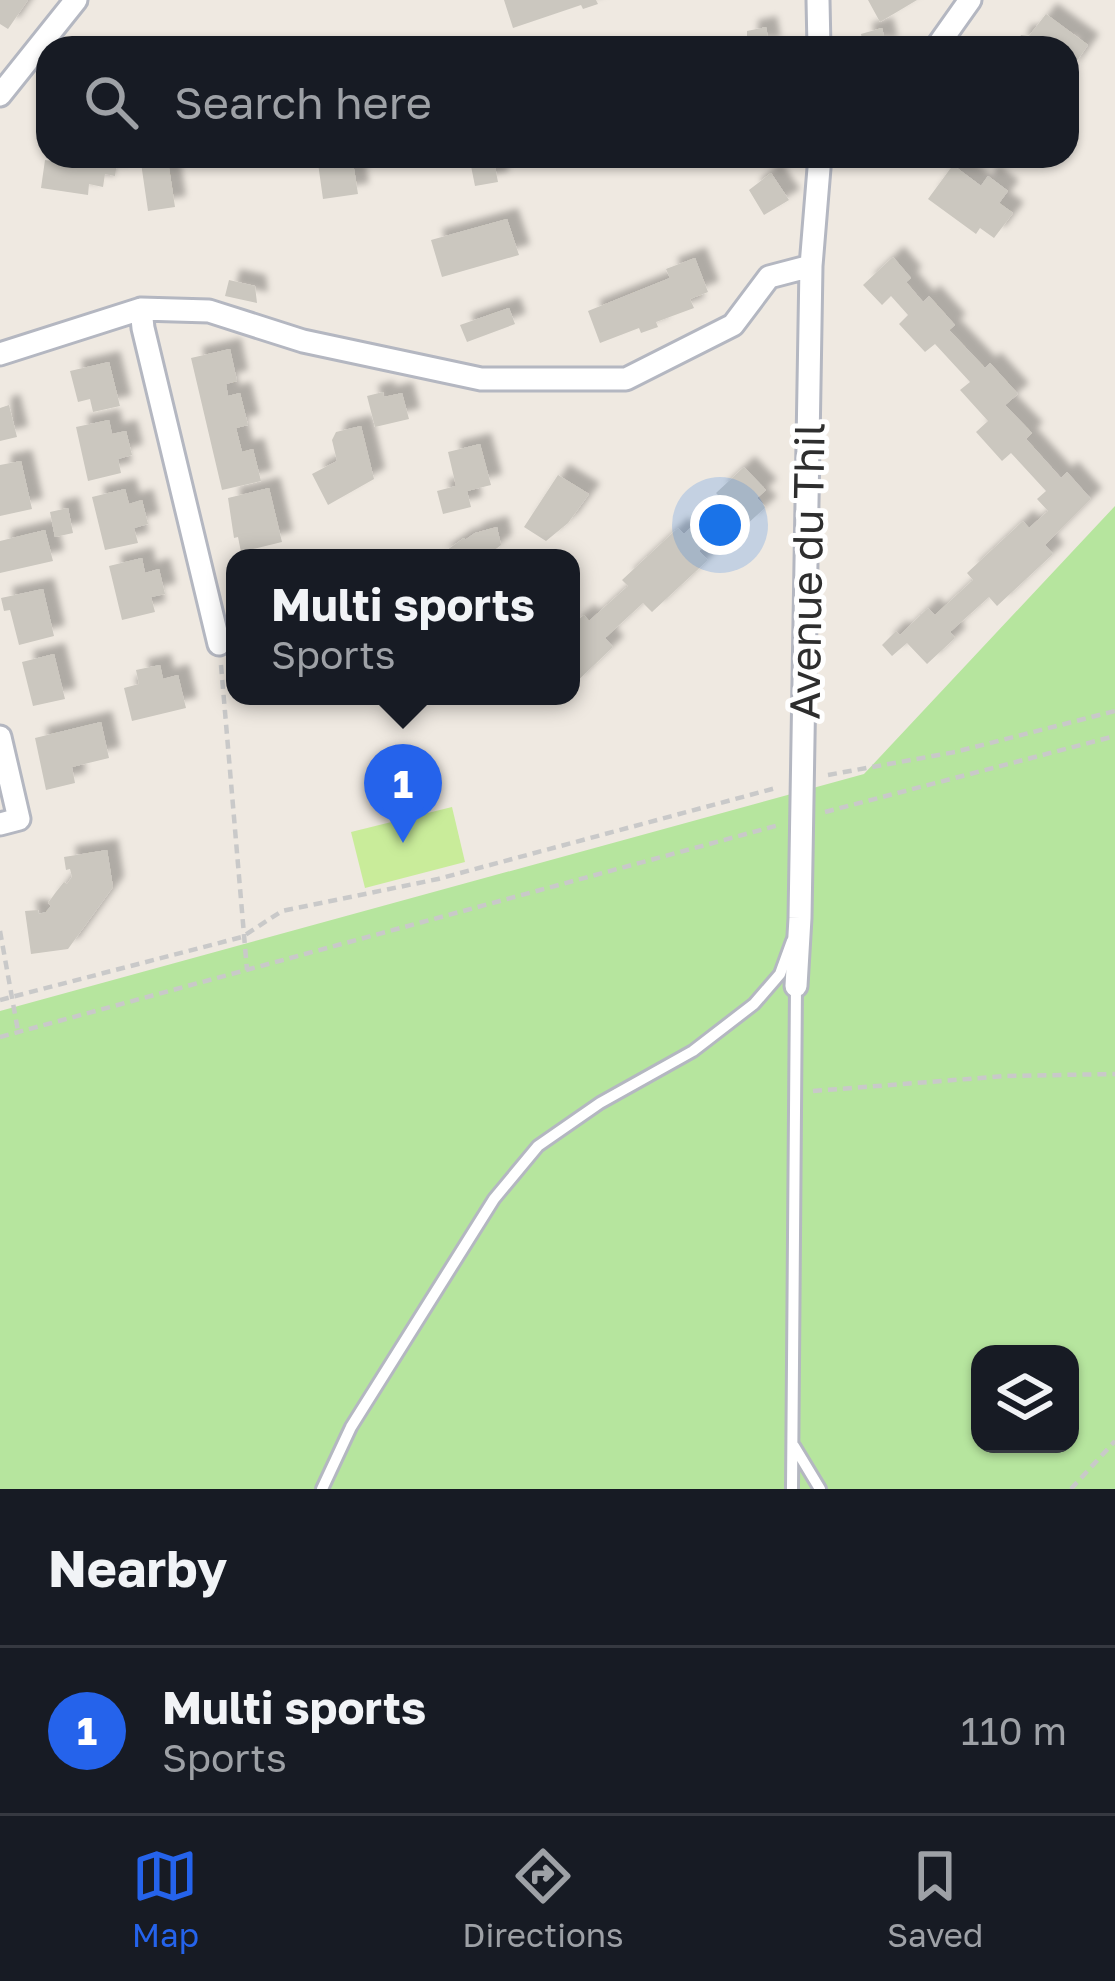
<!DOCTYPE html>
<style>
:root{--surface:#171b24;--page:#20242c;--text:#f1f3f6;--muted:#9ea1a6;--line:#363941;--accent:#2563eb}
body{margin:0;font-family:"Golos Text",sans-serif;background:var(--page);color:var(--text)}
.controls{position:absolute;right:36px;bottom:36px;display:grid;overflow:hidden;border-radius:24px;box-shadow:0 3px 9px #0004}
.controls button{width:108px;height:108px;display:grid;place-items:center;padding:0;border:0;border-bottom:3px solid var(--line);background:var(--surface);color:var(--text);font:60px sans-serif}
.you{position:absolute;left:720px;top:525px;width:42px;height:42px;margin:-30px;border:9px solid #fff;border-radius:50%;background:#1a73e8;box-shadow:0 0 0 18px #1a73e833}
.badge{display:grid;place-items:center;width:78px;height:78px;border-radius:50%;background:var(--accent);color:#fff;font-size:39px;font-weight:700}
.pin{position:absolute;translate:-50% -99px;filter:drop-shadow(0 3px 6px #0008)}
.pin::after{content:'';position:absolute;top:63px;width:42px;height:36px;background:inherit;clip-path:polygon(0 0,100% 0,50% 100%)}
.popup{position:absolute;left:226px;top:549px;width:354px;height:156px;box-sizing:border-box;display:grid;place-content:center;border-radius:24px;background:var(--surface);filter:drop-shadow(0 3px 9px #0005);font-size:39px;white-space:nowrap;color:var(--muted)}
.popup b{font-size:45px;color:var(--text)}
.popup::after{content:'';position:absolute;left:50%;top:100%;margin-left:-24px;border:24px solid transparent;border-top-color:var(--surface)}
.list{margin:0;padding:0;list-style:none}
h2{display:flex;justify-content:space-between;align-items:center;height:156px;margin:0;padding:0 48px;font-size:51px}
h2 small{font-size:39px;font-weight:400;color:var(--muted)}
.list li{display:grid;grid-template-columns:78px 1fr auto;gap:36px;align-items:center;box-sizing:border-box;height:168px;padding:0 48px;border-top:3px solid var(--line)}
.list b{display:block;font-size:45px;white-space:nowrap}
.list p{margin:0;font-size:39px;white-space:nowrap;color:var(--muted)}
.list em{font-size:39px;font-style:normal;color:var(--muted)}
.icon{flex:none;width:66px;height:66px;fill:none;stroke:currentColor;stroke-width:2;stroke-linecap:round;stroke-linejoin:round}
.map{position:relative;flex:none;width:1115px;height:1489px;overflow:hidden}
.search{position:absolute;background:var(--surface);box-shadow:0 3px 9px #0004;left:36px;right:36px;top:36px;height:132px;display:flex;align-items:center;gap:30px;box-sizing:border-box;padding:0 42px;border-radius:36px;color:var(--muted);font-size:45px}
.sheet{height:324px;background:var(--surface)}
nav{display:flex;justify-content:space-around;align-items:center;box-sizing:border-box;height:168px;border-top:3px solid var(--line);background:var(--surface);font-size:33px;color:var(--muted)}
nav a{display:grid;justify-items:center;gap:6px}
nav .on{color:var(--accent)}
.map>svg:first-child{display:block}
.green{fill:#b6e59e;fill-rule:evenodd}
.pitch{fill:#c9ec9a}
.building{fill:#cbc7bf;filter:url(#shadow)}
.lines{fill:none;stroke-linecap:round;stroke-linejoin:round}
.service-casing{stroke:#b4b7c1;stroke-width:16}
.minor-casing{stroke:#b4b7c1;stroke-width:27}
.path{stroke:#c9c9c9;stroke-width:4.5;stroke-dasharray:9 6;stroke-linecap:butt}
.service{stroke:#fff;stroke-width:10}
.minor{stroke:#fff;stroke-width:21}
.labels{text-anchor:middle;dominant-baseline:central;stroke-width:10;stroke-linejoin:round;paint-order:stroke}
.street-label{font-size:42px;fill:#2e2e2e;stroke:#fff}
</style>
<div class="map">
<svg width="1115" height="1489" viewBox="0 0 1115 1489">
<defs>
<filter id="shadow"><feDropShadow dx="11" dy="-11" stdDeviation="3" flood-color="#0004"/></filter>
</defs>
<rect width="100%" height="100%" fill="#efe9e1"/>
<!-- green -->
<path class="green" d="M1115 506V1489H0V1011L864 774ZM980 1354H1070V1444H980Z"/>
<!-- pitch -->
<path class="pitch" d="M452 807 465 862 365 888 351 832Z"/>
<!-- building -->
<path class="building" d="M0 0H28L8 29 0 24Z
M504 0H596L598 4 583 9 581 5 513 28Z
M868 0H917L880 22Z
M1046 14 1088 45 1067 75V48H1018L1016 44 1021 35 1029 36Z
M766 27 770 48H747V31Z
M882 28 887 48H864L861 34Z
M62 156H118L115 176 105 174 103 187 89 184 88 195 41 188 45 160 61 162Z
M140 156H222L223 161 169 168 175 207 148 211Z
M317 156H352L358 194 323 199Z
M469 156H493L498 182 475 186Z
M953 165 981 186 988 176 1008 191 999 203 1013 213 994 238 980 228 976 234 928 199Z
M771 173 789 200 764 215 749 190Z
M507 219 519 255 442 277 431 240Z
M893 257 911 278 906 282 923 302 929 296 955 325 949 330 985 368 990 363 1018 394 1005 405 1032 433 1026 439 1061 478 1067 472 1091 499 1045 545 1053 554 997 606 989 597 950 632 955 638 927 664 907 643 892 656 882 645 896 631 900 635 928 608 935 615 973 580 967 573 1023 521 1029 528 1048 511 1037 499 1046 491 1011 453 1002 461 976 432 988 421 960 390 970 382 935 344 925 352 899 324 908 315 891 296 882 305 863 285Z
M695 258 708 292 690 299 694 308 656 322 658 327 641 333 639 328 600 343 588 311 670 278 666 269Z
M229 280 255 286 257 303 225 296Z
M509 308 515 324 467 342 460 325Z
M230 349 237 381 226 384 228 396 240 393 248 425 236 428 242 452 253 449 261 481 222 490 191 358Z
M109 362 120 406 93 412 90 399 78 402 70 371Z
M383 392 384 397 402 393 409 419 375 427 367 396Z
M9 405 17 437 0 441V408Z
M109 420 112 434 126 431 132 455 118 459 121 473 88 481 76 427Z
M361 426 374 479 328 505 312 474 337 461 332 440 336 432Z
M480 444 491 485 467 491 471 507 443 514 437 491 456 486 448 452Z
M21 461 32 509 0 516V465Z
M744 467 766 490 757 498 766 507 746 525 738 516 699 551 708 560 652 612 643 603 605 638 613 647 571 687V626L584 615 589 621 628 586 622 580 678 528 684 534 722 499 716 493Z
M558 475 589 494 568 523 546 541 524 527Z
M269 488 282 542 241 552 238 537 234 538 228 498Z
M125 489 129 504 142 500 148 524 134 528 138 543 105 550 92 497Z
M68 508 73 533 55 537 50 512Z
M497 527 501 545 484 558H436L464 538 465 540 475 533Z
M45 530 53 561 0 573V541Z
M142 558 145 573 159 569 165 594 151 597 155 612 122 620 109 566Z
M43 589 54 636 19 645 10 610 4 611 1 598Z
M54 654 65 699 33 706 22 662Z
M160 665 163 679 178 675 186 708 132 721 124 688 139 684 136 670Z
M101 722 109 758 72 767 75 783 46 790 35 738Z
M107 850 113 887 68 949 31 954 25 911 38 910 39 914 46 912 51 906 48 903 56 892 64 882 67 884 72 877 70 869 66 870 64 857Z"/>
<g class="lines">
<defs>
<path id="service" d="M794 1446 820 1489
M322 1489 351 1427 494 1199 538 1146 600 1103 693 1051 754 1004 780 974 792 941
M792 1489 796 986"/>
<path id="minor" d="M818 0 819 48
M936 48 970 0
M0 95 76 0
M141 309 143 328 219 644
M0 354 141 309 209 311 303 341 481 379H626L733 325 769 277 811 266
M0 737 19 819 0 824
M796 986 800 918 811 266 820 156"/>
</defs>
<!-- service casing -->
<use href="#service" class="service-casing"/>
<!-- minor casing -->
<use href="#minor" class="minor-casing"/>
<!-- path -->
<path class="path" d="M221 665 247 970
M828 775 955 752 1115 711
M825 812 1115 736
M0 931 18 1031
M0 1000 242 937 282 911 438 879 776 788
M0 1037 779 825
M813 1091 1006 1076 1115 1074
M1071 1489 1115 1441"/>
<!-- service -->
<use href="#service" class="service"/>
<!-- minor -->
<use href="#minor" class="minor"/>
</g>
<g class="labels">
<!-- street labels -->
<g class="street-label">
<text transform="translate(806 571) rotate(-89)">Avenue du Thil</text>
</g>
</g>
</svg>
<div class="controls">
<button><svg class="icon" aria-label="layers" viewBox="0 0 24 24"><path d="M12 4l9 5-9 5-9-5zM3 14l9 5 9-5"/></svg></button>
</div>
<div class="you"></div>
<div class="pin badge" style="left:403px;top:843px">1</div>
<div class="popup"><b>Multi sports</b>Sports</div>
<div class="search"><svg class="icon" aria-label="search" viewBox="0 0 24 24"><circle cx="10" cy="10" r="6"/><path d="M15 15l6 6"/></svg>Search here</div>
</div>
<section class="sheet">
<h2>Nearby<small></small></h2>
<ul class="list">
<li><span class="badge">1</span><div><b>Multi sports</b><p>Sports</p></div><em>110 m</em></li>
</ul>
</section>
<nav>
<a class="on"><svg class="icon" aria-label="map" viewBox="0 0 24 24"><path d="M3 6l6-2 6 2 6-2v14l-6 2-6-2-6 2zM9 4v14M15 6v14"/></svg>Map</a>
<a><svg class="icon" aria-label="directions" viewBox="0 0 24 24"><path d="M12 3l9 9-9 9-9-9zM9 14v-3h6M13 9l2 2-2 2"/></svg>Directions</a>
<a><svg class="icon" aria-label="saved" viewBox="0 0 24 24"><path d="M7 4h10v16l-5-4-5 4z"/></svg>Saved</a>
</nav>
